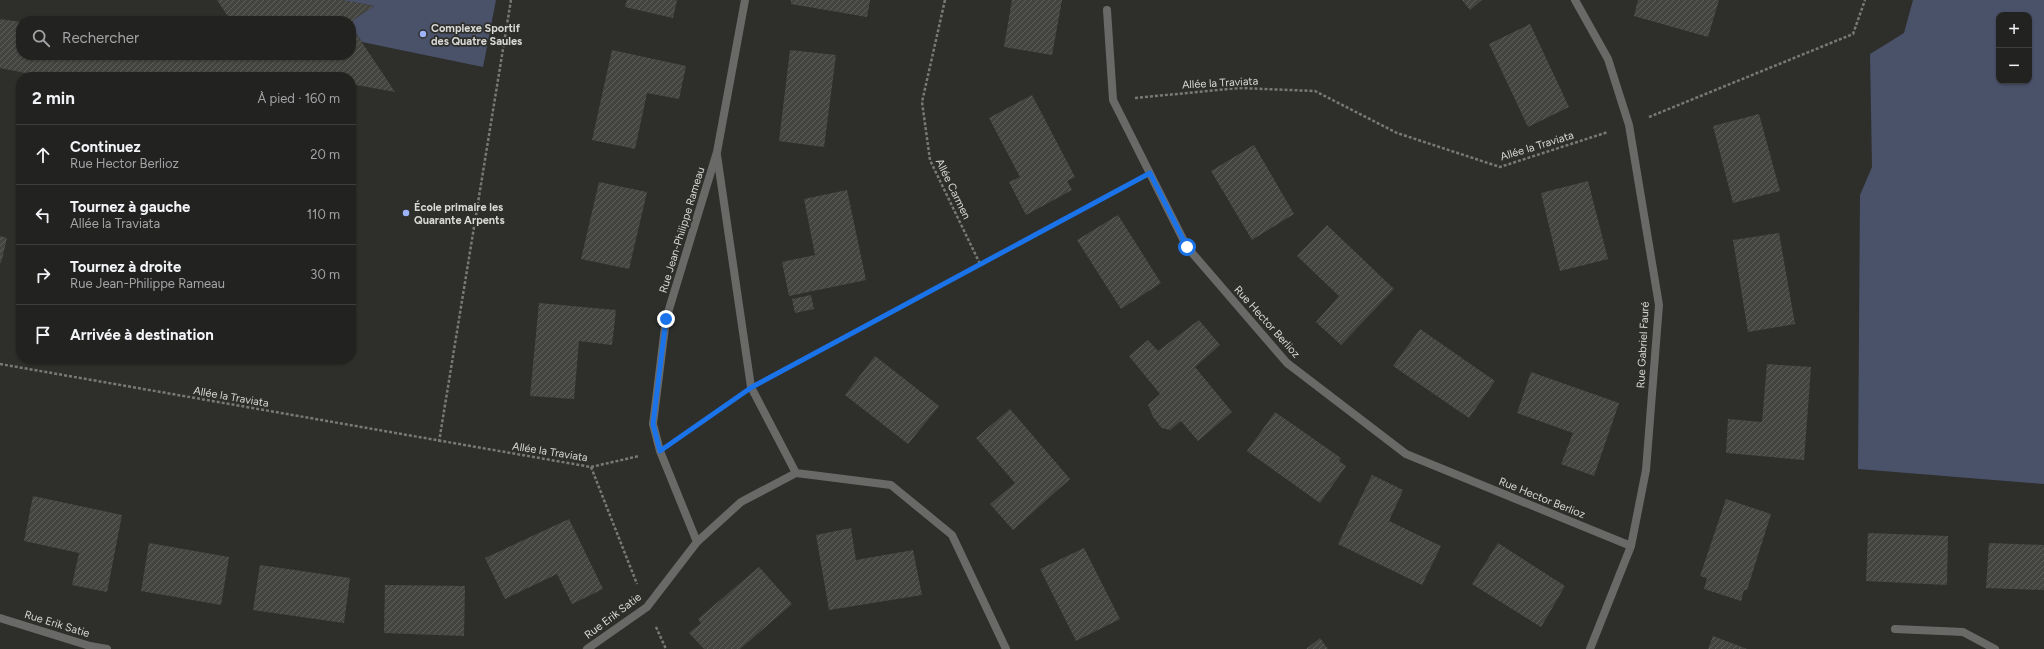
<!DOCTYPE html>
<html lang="fr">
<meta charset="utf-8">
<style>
:root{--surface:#222220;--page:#2a2a29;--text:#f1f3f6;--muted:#a2a4a5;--line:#3f3f3e}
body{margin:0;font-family:Figtree,sans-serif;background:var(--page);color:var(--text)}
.controls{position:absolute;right:12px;top:12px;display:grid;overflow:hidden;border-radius:8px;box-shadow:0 1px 3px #0004}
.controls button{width:36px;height:36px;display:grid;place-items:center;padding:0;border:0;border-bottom:1px solid var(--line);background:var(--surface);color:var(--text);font:20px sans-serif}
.stop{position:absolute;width:12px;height:12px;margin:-9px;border:3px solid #1a73e8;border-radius:50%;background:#fff}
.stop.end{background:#1a73e8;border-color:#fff;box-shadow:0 1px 4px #0008}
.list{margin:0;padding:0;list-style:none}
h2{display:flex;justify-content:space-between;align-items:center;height:52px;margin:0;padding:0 16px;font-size:17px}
h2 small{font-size:13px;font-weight:400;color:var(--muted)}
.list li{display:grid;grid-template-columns:26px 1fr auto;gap:12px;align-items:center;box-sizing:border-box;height:60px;padding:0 16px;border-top:1px solid var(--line)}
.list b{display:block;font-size:15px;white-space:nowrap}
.list p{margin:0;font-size:13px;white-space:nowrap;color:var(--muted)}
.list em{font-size:13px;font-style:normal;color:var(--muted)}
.icon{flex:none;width:22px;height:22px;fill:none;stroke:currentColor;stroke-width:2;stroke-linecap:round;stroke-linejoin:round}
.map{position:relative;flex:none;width:2044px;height:649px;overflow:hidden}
.search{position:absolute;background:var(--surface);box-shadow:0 1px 3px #0004;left:16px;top:16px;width:340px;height:44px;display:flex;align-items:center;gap:10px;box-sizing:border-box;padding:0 14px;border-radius:16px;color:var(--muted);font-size:15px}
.panel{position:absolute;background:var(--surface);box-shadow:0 1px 3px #0004;left:16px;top:72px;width:340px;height:292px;border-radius:16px}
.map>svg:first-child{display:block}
.garden{fill:#4a526a;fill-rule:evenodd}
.building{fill:url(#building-hatch)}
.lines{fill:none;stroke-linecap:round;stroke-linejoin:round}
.path{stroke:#787876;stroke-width:2.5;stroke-dasharray:3 2;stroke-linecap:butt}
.street{stroke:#696967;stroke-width:8}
.route{stroke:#1a73e8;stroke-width:5}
.poi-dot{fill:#9db4fd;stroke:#2e2e2b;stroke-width:1.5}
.labels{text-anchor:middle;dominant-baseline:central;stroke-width:3.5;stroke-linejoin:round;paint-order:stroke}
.poi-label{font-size:11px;font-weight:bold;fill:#d7d7d5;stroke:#2e2e2b;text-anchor:start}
.street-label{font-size:11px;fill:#d7d7d5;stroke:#2e2e2b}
</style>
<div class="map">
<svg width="2044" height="649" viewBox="0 0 2044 649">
<defs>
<pattern id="building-hatch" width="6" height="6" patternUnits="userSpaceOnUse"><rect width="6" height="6" fill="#444440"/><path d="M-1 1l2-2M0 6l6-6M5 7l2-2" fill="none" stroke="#5e5e5b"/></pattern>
</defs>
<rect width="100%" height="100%" fill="#2e2e2b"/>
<!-- garden -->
<path class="garden" d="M341 0H496L483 67 362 42 352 27 353 20 374 6Z
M1913 0H2044V484L1858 469 1860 195 1872 167 1870 54 1904 33ZM1999 15H2029V81H1999Z"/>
<!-- building -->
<path class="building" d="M217 0H341L374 6 353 20 351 26V21H231Z
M627 0H677L673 18 625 7Z
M791 0H870L867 17 791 4Z
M1012 0H1062L1052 55 1004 47Z
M1462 0H1482L1470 10Z
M1638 0H1719L1708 37 1634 16Z
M0 19 21 22V55H351V26L395 92 351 84V77H46L0 68Z
M1530 24 1569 107 1528 127 1489 44Z
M612 50 686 66 679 99 647 93 635 149 592 140Z
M790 50 836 55 824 147 779 141Z
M1032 95 1075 177 1067 181 1072 190 1026 215 1009 182 1020 177 989 118Z
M1759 114 1780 191 1733 203 1713 126Z
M1254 145 1294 214 1252 240 1211 171Z
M1588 181 1608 259 1560 271 1541 193Z
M599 182 647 192 629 269 581 259Z
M847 190 866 280 789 296 782 262 815 255 804 199Z
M1118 215 1161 283 1121 309 1077 240Z
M1327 225 1394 289 1341 345 1316 322 1339 296 1297 256Z
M1779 233 1795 324 1748 332 1733 240Z
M0 236 7 238 1 263H0Z
M811 295 814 309 795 313 792 299Z
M539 303 616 310 612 345 579 341 574 399 530 396Z
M1199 320 1220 345 1195 367 1232 412 1198 441 1181 421 1170 430 1162 428 1153 417 1148 405 1160 394 1129 356 1148 340 1158 351Z
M1420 329 1495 381 1469 418 1393 366Z
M875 356 939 406 908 444 845 395Z
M1767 364 1811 367 1804 460 1726 453 1728 419 1762 422Z
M1531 372 1619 403 1594 476 1561 464 1573 433 1517 413Z
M1010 409 1070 479 1013 530 990 504 1015 483 976 438Z
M1275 412 1341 458 1339 461 1346 466 1320 503 1247 451Z
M1372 475 1403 490 1389 521 1441 546 1422 585 1338 544Z
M33 496 122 515 107 592 72 585 79 553 24 541Z
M1726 499 1771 514 1747 590H1744L1741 601 1704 589 1707 578 1700 576Z
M569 519 603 589 572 604 557 574 505 599 485 558Z
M851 528 856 560 913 550 922 595 829 610 816 535Z
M1868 533 1948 536 1947 585 1866 581Z
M149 543 229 557 221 605 141 591Z
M1498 543 1565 586 1541 627 1472 584Z
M1989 543 2044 545V590L1986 588Z
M1084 548 1120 619 1076 641 1040 569Z
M260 565 350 578 344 623 253 610Z
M759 567 792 604 740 649H704L689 633 701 623 698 619Z
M385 585 465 586 464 636 384 633Z
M1713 636 1747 649H1708Z
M1320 638 1328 649H1306Z"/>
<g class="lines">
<!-- path -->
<path class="path" d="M945 0 922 102 930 160 980 264
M1135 98 1239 88 1315 91 1397 133 1500 167 1608 132
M1649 117 1853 34 1865 0
M0 364 591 467 639 456
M771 376 1131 183
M679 437 733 400
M439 442 511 0
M591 467 637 584
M656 627 666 649"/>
<!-- street -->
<path class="street" d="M1575 0 1608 59 1629 125 1659 305 1646 470 1631 546 1590 649
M1107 10 1113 100 1187 247 1287 363 1406 454 1631 546
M717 155 751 387 796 473
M697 542 660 451 653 424 666 319 717 152 745 0
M0 618 90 646 107 649
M1895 629 1963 632 1995 649
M587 649 647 607 697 542 741 502 796 473 891 485 952 535 1006 649"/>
</g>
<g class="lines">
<!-- route -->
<path class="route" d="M666 319 653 424 660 451 752 387 1150 173 1187 247"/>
</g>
<!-- markers -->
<g class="poi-dot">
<circle cx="423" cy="34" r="4"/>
<circle cx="406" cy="213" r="4"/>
</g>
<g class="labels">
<!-- poi labels -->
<g class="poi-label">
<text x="431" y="28">Complexe Sportif<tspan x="431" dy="13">des Quatre Saules</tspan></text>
<text x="414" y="207">École primaire les<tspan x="414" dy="13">Quarante Arpents</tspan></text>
</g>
<!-- street labels -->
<g class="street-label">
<text transform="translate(1220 83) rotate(-3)">Allée la Traviata</text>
<text transform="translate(1537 146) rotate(-17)">Allée la Traviata</text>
<text transform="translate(953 189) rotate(64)">Allée Carmen</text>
<text transform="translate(682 230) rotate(-73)">Rue Jean-Philippe Rameau</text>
<text transform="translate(1267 322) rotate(48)">Rue Hector Berlioz</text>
<text transform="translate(1643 345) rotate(-87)">Rue Gabriel Fauré</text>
<text transform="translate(231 397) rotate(10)">Allée la Traviata</text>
<text transform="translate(550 452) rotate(9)">Allée la Traviata</text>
<text transform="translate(1542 498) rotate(22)">Rue Hector Berlioz</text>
<text transform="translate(613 616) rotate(-37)">Rue Erik Satie</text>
<text transform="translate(57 624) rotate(17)">Rue Erik Satie</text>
</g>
</g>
</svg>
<div class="controls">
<button>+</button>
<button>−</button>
</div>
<div class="stop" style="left:1187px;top:247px"></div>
<div class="stop end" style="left:666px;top:319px"></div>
<div class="search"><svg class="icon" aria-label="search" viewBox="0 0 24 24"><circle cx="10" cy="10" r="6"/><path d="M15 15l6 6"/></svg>Rechercher</div>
<section class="panel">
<h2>2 min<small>À pied · 160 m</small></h2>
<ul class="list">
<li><svg class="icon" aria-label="ahead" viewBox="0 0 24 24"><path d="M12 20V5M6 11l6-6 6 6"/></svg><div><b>Continuez</b><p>Rue Hector Berlioz</p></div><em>20 m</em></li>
<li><svg class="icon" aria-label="left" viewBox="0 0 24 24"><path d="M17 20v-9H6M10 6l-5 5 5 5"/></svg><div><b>Tournez à gauche</b><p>Allée la Traviata</p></div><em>110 m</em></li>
<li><svg class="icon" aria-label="right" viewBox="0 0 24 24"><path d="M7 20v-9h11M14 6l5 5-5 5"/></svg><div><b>Tournez à droite</b><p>Rue Jean-Philippe Rameau</p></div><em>30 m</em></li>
<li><svg class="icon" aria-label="arrive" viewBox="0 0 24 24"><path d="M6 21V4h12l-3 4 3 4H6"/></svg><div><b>Arrivée à destination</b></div></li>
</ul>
</section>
</div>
